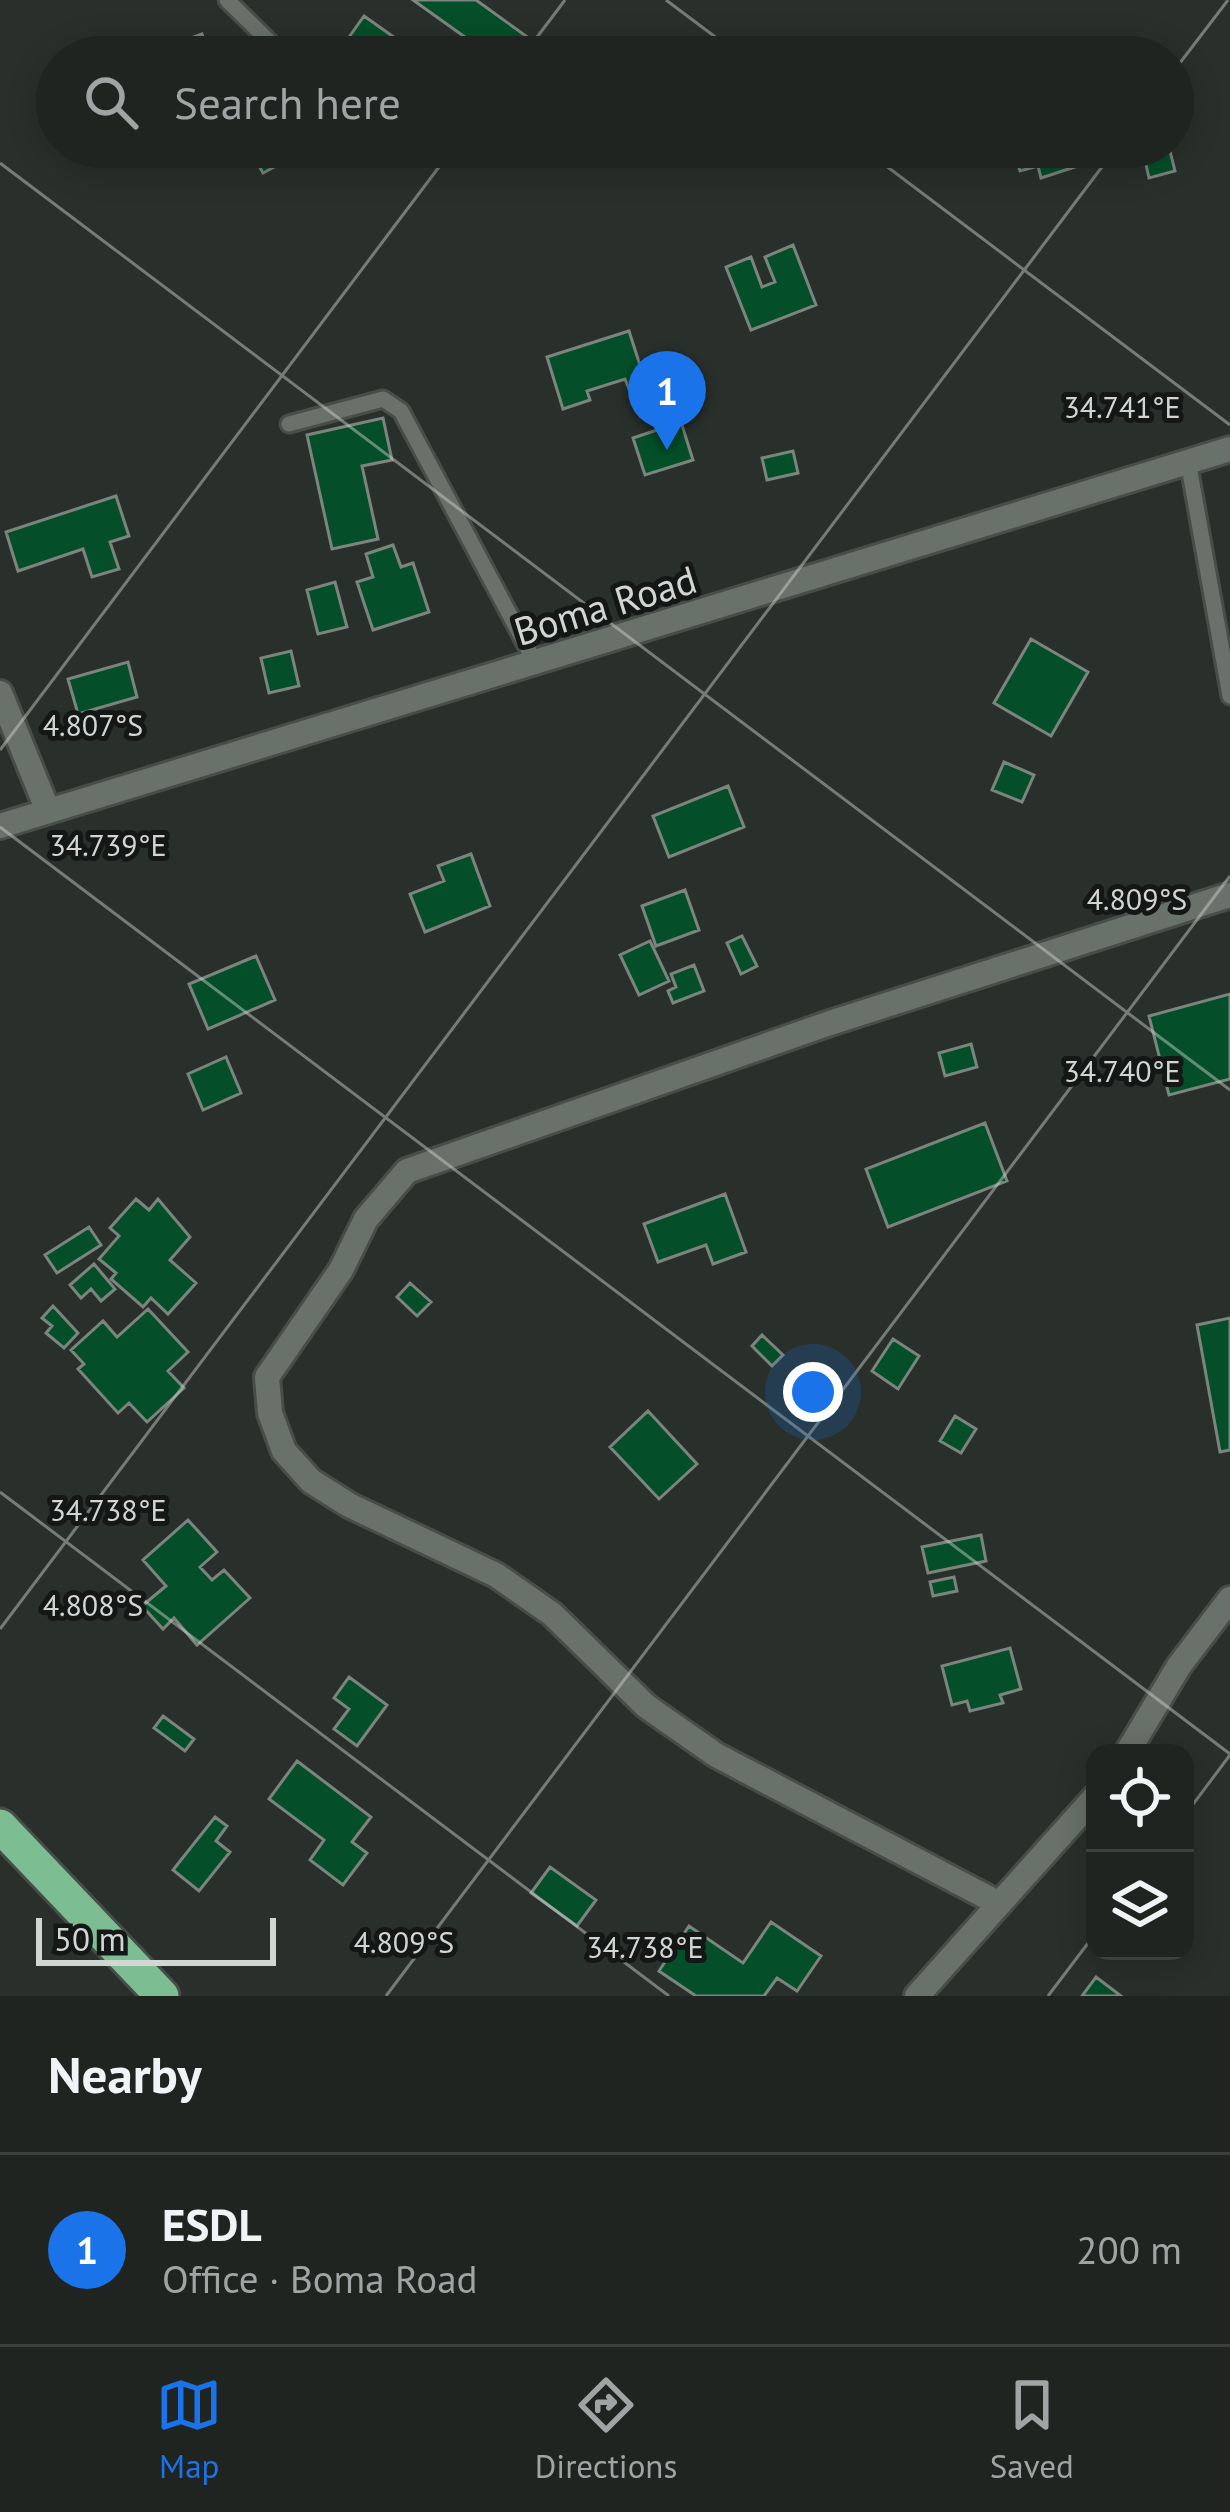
<!DOCTYPE html>
<meta charset="utf-8">
<style>
:root{--surface:#1f2420;--page:#2c302d;--text:#f1f3f6;--muted:#a1a4a5;--line:#3c413e;--accent:#1a73e8}
body{margin:0;font-family:"PT Sans",sans-serif;background:var(--page);color:var(--text)}
.controls{position:absolute;right:36px;bottom:36px;display:grid;overflow:hidden;border-radius:24px;box-shadow:0 6px 30px #0003}
.controls button{width:108px;height:108px;display:grid;place-items:center;padding:0;border:0;border-bottom:3px solid var(--line);background:var(--surface);color:var(--text);font:60px sans-serif}
.scale{position:absolute;left:36px;bottom:30px;width:240px;box-sizing:border-box;padding-left:12px;border:6px solid #d2d6d3;border-top:0;font-size:33px;line-height:42px;white-space:nowrap;color:#d2d6d3;-webkit-text-stroke:9px #141715;paint-order:stroke}
.you{position:absolute;left:813px;top:1392px;width:42px;height:42px;margin:-30px;border:9px solid #fff;border-radius:50%;background:#1a73e8;box-shadow:0 0 0 18px #1a73e833}
.badge{display:grid;place-items:center;width:78px;height:78px;border-radius:50%;background:var(--accent);color:#fff;font-size:39px;font-weight:700}
.pin{position:absolute;translate:-50% -99px;filter:drop-shadow(0 3px 6px #0008)}
.pin::after{content:'';position:absolute;top:63px;width:42px;height:36px;background:inherit;clip-path:polygon(0 0,100% 0,50% 100%)}
.list{margin:0;padding:0;list-style:none}
h2{display:flex;justify-content:space-between;align-items:center;height:156px;margin:0;padding:0 48px;font-size:51px}
h2 small{font-size:39px;font-weight:400;color:var(--muted)}
.list li{display:grid;grid-template-columns:78px 1fr auto;gap:36px;align-items:center;box-sizing:border-box;height:192px;padding:0 48px;border-top:3px solid var(--line)}
.list b{display:block;font-size:45px;white-space:nowrap}
.list p{margin:0;font-size:39px;white-space:nowrap;color:var(--muted)}
.list em{font-size:39px;font-style:normal;color:var(--muted)}
.icon{flex:none;width:66px;height:66px;fill:none;stroke:currentColor;stroke-width:2;stroke-linecap:round;stroke-linejoin:round}
.map{position:relative;flex:none;width:1230px;height:1996px;overflow:hidden}
.search{position:absolute;background:var(--surface);box-shadow:0 6px 30px #0003;left:36px;right:36px;top:36px;height:132px;display:flex;align-items:center;gap:30px;box-sizing:border-box;padding:0 42px;border-radius:66px;color:var(--muted);font-size:45px}
.sheet{height:348px;background:var(--surface)}
nav{display:flex;justify-content:space-around;align-items:center;box-sizing:border-box;height:168px;border-top:3px solid var(--line);background:var(--surface);font-size:33px;color:var(--muted)}
nav a{display:grid;justify-items:center;gap:6px}
nav .on{color:var(--accent)}
.map>svg:first-child{display:block}
.building{fill:#044f29;stroke:#7c847e;stroke-width:3}
.lines{fill:none;stroke-linecap:round;stroke-linejoin:round}
.service-casing{stroke:#474d49;stroke-width:21}
.minor-casing{stroke:#474d49;stroke-width:30}
.tertiary-casing{stroke:#474d49;stroke-width:30}
.trunk-casing{stroke:#474d49;stroke-width:39}
.service{stroke:#69716b;stroke-width:15}
.minor{stroke:#69716b;stroke-width:24}
.tertiary{stroke:#69716b;stroke-width:24}
.trunk{stroke:#7cbe92;stroke-width:33}
.ticks{fill:none;stroke:#d2d6d3;stroke-width:3;stroke-opacity:0.45}
.labels{text-anchor:middle;dominant-baseline:central;stroke-width:10;stroke-linejoin:round;paint-order:stroke}
.street-label{font-size:39px;fill:#d2d6d3;stroke:#141715}
.ticks-label{font-size:30px;text-anchor:middle;fill:#d2d6d3;stroke:#141715;stroke-width:10;stroke-linejoin:round;paint-order:stroke}
</style>
<div class="map">
<svg width="1230" height="1996" viewBox="0 0 1230 1996">
<rect width="100%" height="100%" fill="#29302b"/>
<!-- building -->
<path class="building" d="M413 0H476L526 36 511 57H468L476 45Z
M364 16 422 57H357L342 47Z
M202 34 211 57H158L156 51Z
M268 147 278 165 263 173 249 148Z
M1000 147H1136L1041 178 1038 166 1020 171 1016 159 1011 161 1007 148Z
M1142 147H1169L1175 171 1149 178Z
M793 245 816 305 751 330 726 267 751 257 762 287 775 282 765 257Z
M629 331 646 384 629 389 625 379 587 391 590 400 563 409 547 357Z
M383 418 392 460 362 466 378 539 332 549 307 435Z
M681 422 693 460 645 475 633 438Z
M793 451 798 473 767 480 762 458Z
M116 496 129 536 110 542 119 569 92 577 83 549 18 571 6 532Z
M393 545 401 567 413 563 429 612 373 630 357 582 373 577 366 554Z
M335 582 347 627 318 634 307 590Z
M1031 639 1088 672 1051 736 994 703Z
M291 651 299 686 269 693 261 658Z
M128 662 137 697 78 714 68 679Z
M1004 762 1034 775 1022 802 992 790Z
M728 786 744 827 669 857 653 816Z
M471 854 490 906 425 932 410 894 444 881 438 866Z
M685 890 699 930 656 946 642 906Z
M742 936 757 966 741 974 727 943Z
M650 941 669 981 639 995 620 955Z
M256 956 275 1000 208 1029 189 984Z
M694 965 704 991 673 1003 668 991 676 987 671 974Z
M1230 994V1079L1169 1095 1149 1016Z
M971 1044 977 1067 945 1076 939 1053Z
M226 1057 241 1093 203 1110 188 1074Z
M985 1123 1007 1181 888 1227 866 1169Z
M725 1194 746 1252 713 1264 706 1245 658 1262 644 1224Z
M136 1199 149 1210 158 1199 190 1237 170 1260 196 1283 168 1314 151 1298 143 1307 111 1279 116 1273 99 1259 119 1236 110 1228Z
M89 1227 101 1245 57 1273 45 1255Z
M94 1264 115 1289 101 1301 91 1289 81 1298 70 1285Z
M410 1283 431 1302 417 1316 397 1297Z
M53 1306 78 1333 64 1348 46 1333 52 1326 42 1318Z
M148 1309 188 1352 168 1371 184 1388 147 1422 129 1403 118 1413 78 1369 84 1364 71 1350 103 1321 117 1337Z
M1230 1318V1450L1220 1452 1197 1325Z
M762 1335 783 1355 772 1366 752 1346Z
M893 1339 919 1356 898 1389 872 1371Z
M648 1411 697 1464 659 1499 610 1447Z
M955 1416 976 1429 961 1453 940 1441Z
M188 1520 217 1552 200 1567 212 1580 224 1570 250 1598 197 1645 174 1618 163 1629 142 1606 166 1586 143 1560Z
M981 1535 986 1561 928 1573 922 1547Z
M954 1577 957 1591 933 1596 930 1582Z
M1010 1648 1021 1689 1000 1695 1003 1703 970 1711 967 1701 952 1705 942 1666Z
M349 1677 387 1705 357 1746 334 1729 349 1709 334 1698Z
M163 1716 194 1739 185 1751 154 1728Z
M297 1761 371 1817 352 1842 367 1853 343 1885 310 1860 324 1840 269 1799Z
M215 1817 227 1826 216 1841 230 1852 199 1891 173 1870Z
M550 1867 596 1900 577 1926 531 1893Z
M771 1922 821 1956 797 1991 777 1978 764 1996H696L659 1971 689 1926 743 1963Z
M1096 1977 1121 1996H1082Z"/>
<g class="lines">
<defs>
<path id="service" d="M227 0 285 57
M289 424 383 399 401 411 536 664
M1188 461 1230 696"/>
<path id="minor" d="M0 693 48 811
M1127 1753 1179 1666 1230 1599
M996 1902 716 1755 646 1706 552 1614 496 1575 349 1505 311 1481 284 1451 270 1413 267 1377 341 1270 366 1219 407 1171 830 1023 1230 895
M917 1996 1095 1797"/>
<path id="tertiary" d="M0 826 1230 449"/>
<path id="trunk" d="M0 1826 162 1996"/>
</defs>
<!-- service casing -->
<use href="#service" class="service-casing"/>
<!-- minor casing -->
<use href="#minor" class="minor-casing"/>
<!-- tertiary casing -->
<use href="#tertiary" class="tertiary-casing"/>
<!-- trunk casing -->
<use href="#trunk" class="trunk-casing"/>
<!-- service -->
<use href="#service" class="service"/>
<!-- minor -->
<use href="#minor" class="minor"/>
<!-- tertiary -->
<use href="#tertiary" class="tertiary"/>
<!-- trunk -->
<use href="#trunk" class="trunk"/>
</g>
<!-- ticks -->
<path class="ticks" d="M666 0 742 57M522 57 565 0M1173 72 1228 0M861 147 1230 425M0 163 1230 1090M0 750 454 147M0 827 1230 1754M0 1492 669 1996M0 1629 1117 147M1185 1815 1230 1755M386 1996 1230 876M1048 1996 1095 1934"/>
<g class="labels">
<!-- street labels -->
<g class="street-label">
<text transform="translate(605 605) rotate(-17)">Boma Road</text>
</g>
</g>
<g class="ticks-label">
<text x="1122" y="418">34.741°E</text>
<text x="93" y="736">4.807°S</text>
<text x="108" y="856">34.739°E</text>
<text x="1137" y="910">4.809°S</text>
<text x="1122" y="1082">34.740°E</text>
<text x="108" y="1521">34.738°E</text>
<text x="93" y="1616">4.808°S</text>
<text x="404" y="1953">4.809°S</text>
<text x="645" y="1958">34.738°E</text>
</g>
</svg>
<div class="controls">
<button><svg class="icon" aria-label="locate" viewBox="0 0 24 24"><circle cx="12" cy="12" r="6"/><path d="M12 2v4M12 18v4M2 12h4M18 12h4"/></svg></button>
<button><svg class="icon" aria-label="layers" viewBox="0 0 24 24"><path d="M12 4l9 5-9 5-9-5zM3 14l9 5 9-5"/></svg></button>
</div>
<div class="scale">50 m</div>
<div class="you"></div>
<div class="pin badge" style="left:667px;top:450px">1</div>
<div class="search"><svg class="icon" aria-label="search" viewBox="0 0 24 24"><circle cx="10" cy="10" r="6"/><path d="M15 15l6 6"/></svg>Search here</div>
</div>
<section class="sheet">
<h2>Nearby<small></small></h2>
<ul class="list">
<li><span class="badge">1</span><div><b>ESDL</b><p>Office · Boma Road</p></div><em>200 m</em></li>
</ul>
</section>
<nav>
<a class="on"><svg class="icon" aria-label="map" viewBox="0 0 24 24"><path d="M3 6l6-2 6 2 6-2v14l-6 2-6-2-6 2zM9 4v14M15 6v14"/></svg>Map</a>
<a><svg class="icon" aria-label="directions" viewBox="0 0 24 24"><path d="M12 3l9 9-9 9-9-9zM9 14v-3h6M13 9l2 2-2 2"/></svg>Directions</a>
<a><svg class="icon" aria-label="saved" viewBox="0 0 24 24"><path d="M7 4h10v16l-5-4-5 4z"/></svg>Saved</a>
</nav>
